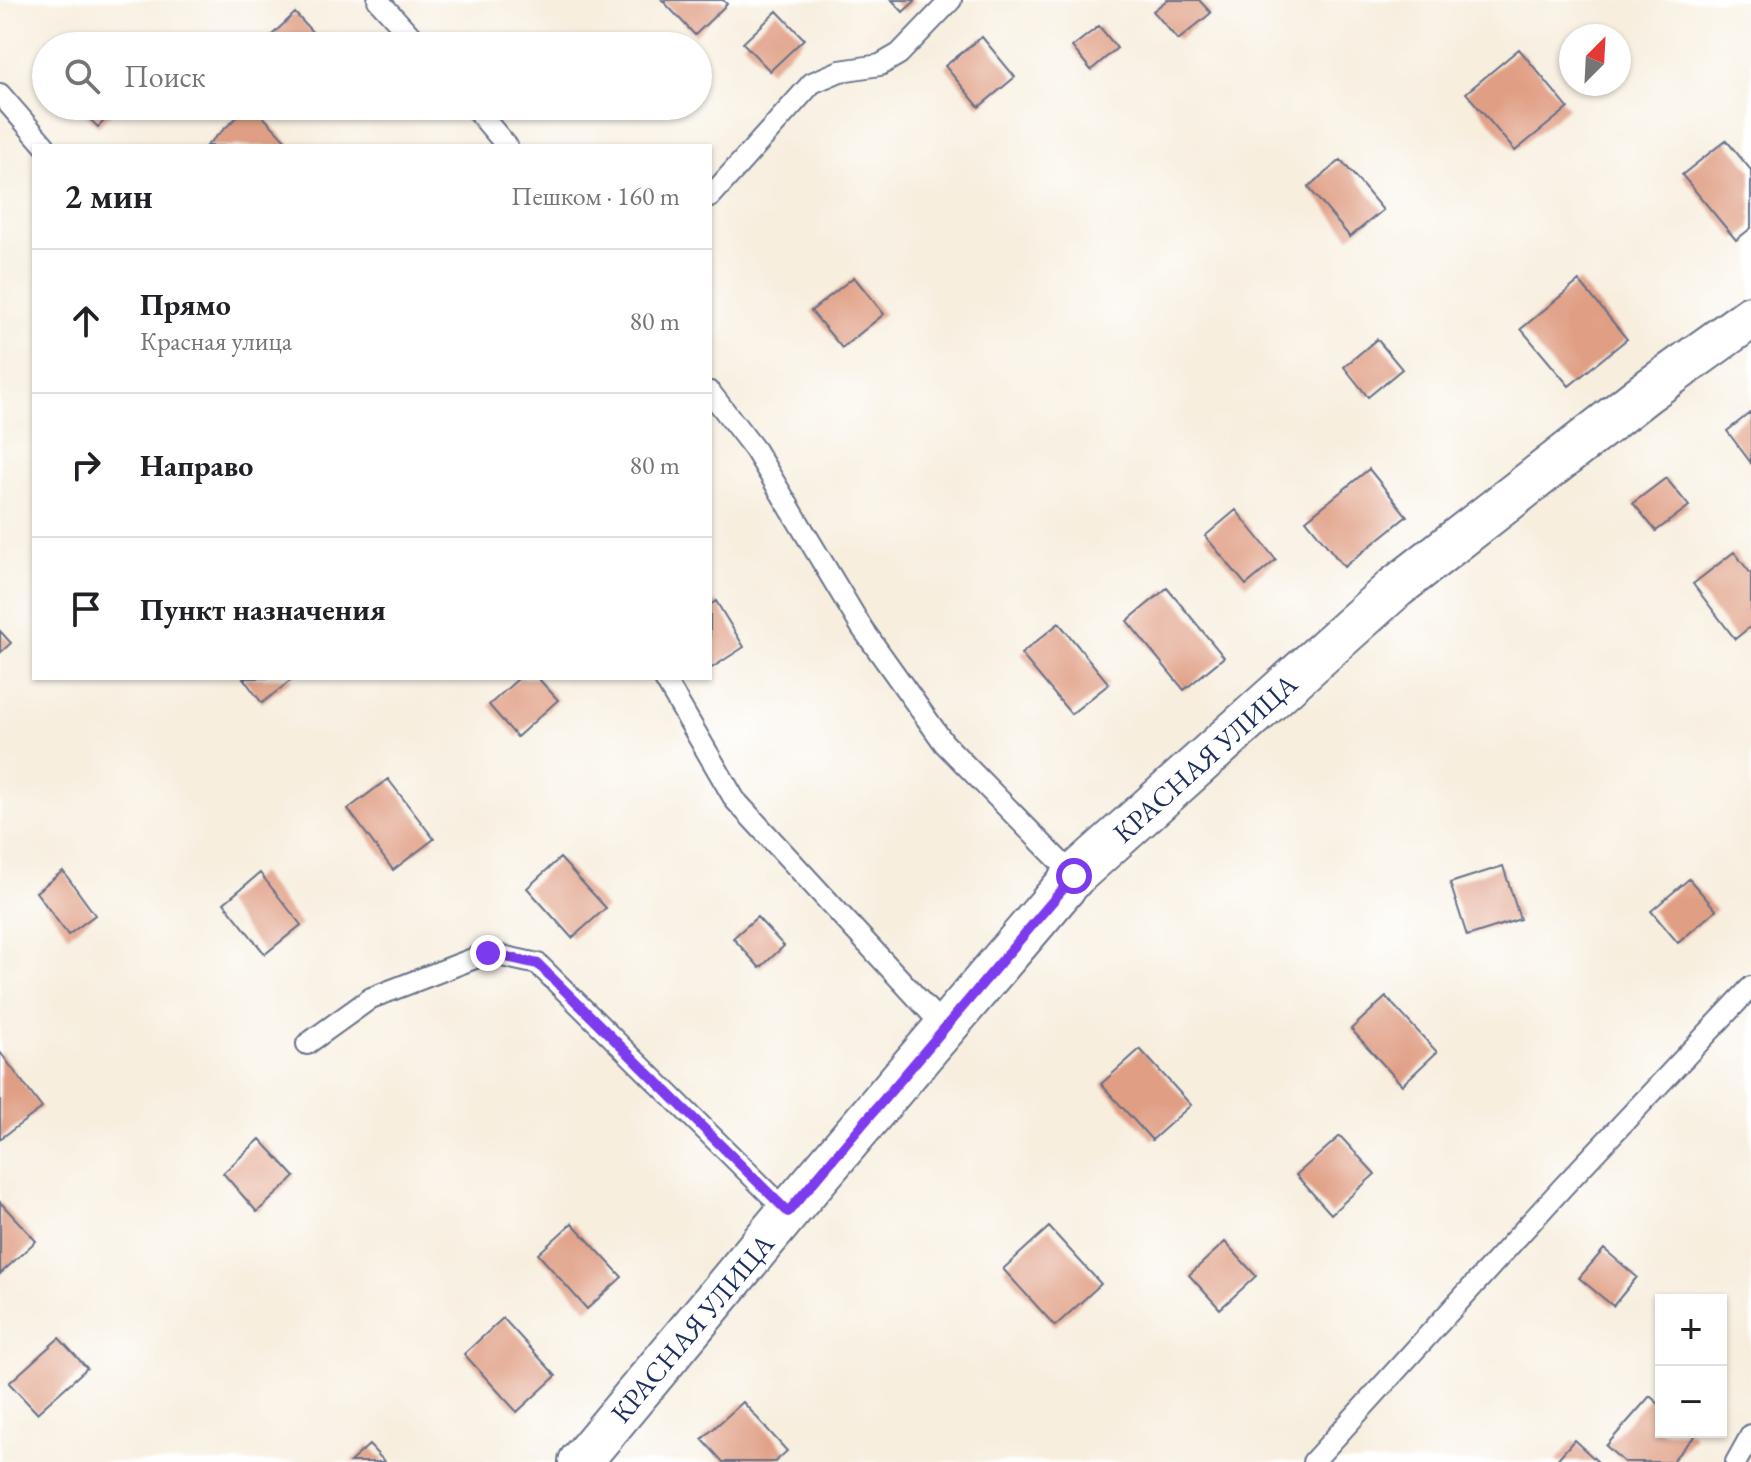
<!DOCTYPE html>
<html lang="ru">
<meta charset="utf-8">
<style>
:root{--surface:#fff;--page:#f2f2f2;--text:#202124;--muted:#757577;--line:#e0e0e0}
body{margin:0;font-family:"EB Garamond",serif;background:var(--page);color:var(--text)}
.controls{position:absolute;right:24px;bottom:24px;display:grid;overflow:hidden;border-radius:0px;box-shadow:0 2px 6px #0004}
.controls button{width:72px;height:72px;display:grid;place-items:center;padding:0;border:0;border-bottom:2px solid var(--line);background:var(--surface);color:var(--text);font:40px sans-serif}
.compass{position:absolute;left:1559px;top:24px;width:72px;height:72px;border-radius:50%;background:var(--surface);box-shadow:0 2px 6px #0004;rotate:24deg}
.stop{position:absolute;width:24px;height:24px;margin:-18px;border:6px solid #7c3aed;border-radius:50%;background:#fff}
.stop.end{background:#7c3aed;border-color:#fff;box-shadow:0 2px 8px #0008}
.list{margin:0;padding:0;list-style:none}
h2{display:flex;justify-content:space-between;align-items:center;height:104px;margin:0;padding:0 32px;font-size:34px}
h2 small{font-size:26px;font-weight:400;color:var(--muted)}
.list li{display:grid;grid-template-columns:52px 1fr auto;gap:24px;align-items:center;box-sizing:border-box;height:144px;padding:0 32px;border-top:2px solid var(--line)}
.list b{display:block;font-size:30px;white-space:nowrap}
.list p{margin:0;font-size:26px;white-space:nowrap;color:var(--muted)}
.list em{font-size:26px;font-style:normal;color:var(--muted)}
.icon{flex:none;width:44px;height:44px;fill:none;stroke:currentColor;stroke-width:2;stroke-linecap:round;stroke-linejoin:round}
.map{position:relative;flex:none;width:1751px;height:1462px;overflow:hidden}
.search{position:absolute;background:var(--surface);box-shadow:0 2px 6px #0004;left:32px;top:32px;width:680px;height:88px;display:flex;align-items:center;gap:20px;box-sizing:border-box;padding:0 28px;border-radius:44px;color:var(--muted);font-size:30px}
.panel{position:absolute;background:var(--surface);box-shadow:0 2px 6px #0004;left:32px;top:144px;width:680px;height:536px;border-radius:0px}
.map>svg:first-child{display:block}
.building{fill:#e09f84}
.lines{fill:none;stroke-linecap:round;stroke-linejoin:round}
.lane-casing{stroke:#68728b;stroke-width:24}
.street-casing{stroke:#68728b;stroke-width:46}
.lane{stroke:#fff;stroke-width:20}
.street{stroke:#fff;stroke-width:42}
.route{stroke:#7c3aed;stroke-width:10}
.labels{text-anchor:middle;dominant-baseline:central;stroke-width:7;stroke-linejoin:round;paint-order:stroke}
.street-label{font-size:28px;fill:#1b2f5e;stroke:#fff}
</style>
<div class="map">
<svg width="1751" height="1462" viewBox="0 0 1751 1462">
<rect width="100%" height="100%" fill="#fff"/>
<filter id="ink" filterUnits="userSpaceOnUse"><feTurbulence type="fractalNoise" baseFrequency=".0125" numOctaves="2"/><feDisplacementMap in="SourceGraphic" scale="16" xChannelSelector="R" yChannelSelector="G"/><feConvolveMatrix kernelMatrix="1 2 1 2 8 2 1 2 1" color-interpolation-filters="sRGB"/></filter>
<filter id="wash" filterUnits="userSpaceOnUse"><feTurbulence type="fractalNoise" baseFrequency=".006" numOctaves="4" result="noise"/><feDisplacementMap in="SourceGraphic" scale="32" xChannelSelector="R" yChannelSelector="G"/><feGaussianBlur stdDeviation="1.8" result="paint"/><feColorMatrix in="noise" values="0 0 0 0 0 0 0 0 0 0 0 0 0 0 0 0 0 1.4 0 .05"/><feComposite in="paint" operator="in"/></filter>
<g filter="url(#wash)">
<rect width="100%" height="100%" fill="#f7eede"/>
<g id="blocks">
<!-- building -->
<path class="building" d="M662 0H723L727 4 695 35Z
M892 0H916L903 12Z
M1167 0H1199L1211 13 1178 40 1153 11Z
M777 11 804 39 770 71 743 43Z
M295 13 325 46H280L271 36Z
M1099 26 1117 48 1091 70 1072 47Z
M982 37 1015 77 979 107 945 66Z
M1519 49 1568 108 1515 151 1466 93Z
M76 106H119L98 127Z
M249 106H253L291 146H206Z
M1726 140 1751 170V228L1736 240 1682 175Z
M1341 160 1383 210 1350 237 1308 187Z
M854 277 884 314 842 348 811 311Z
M1579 281 1627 339 1569 386 1521 329Z
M1377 339 1402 369 1368 397 1344 367Z
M1751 412V463L1727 431Z
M1369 469 1407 516 1344 567 1306 520Z
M1666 478 1689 506 1656 531 1633 503Z
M1236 510 1276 560 1246 585 1205 536Z
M1734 552 1751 574V626L1735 639 1693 584Z
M1167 588 1224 657 1184 690 1127 621Z
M716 601 744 647 710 669V605Z
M1059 623 1109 684 1071 714 1021 654Z
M0 631 11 643 0 653Z
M243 678H294L262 703Z
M519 678H538L558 700 517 737 489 705Z
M388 779 434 839 393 870 348 809Z
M560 858 606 908 572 938 527 888Z
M1503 866 1520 919 1467 936 1450 883Z
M63 871 95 915 68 935 36 892Z
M260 873 301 925 265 954 224 903Z
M1689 879 1716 910 1678 943 1651 911Z
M757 917 784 946 760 968 733 938Z
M1386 997 1437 1052 1402 1085 1351 1029Z
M1140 1049 1191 1105 1152 1140 1101 1084Z
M0 1052 42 1108 0 1139Z
M1340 1136 1375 1174 1331 1214 1296 1175Z
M260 1139 295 1177 257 1212 223 1173Z
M0 1202 36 1241 0 1274Z
M572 1223 622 1277 587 1309 538 1254Z
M1049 1227 1101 1284 1055 1326 1003 1269Z
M1225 1242 1256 1276 1220 1309 1189 1275Z
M1604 1249 1637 1277 1613 1306 1579 1278Z
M503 1318 556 1376 517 1412 464 1354Z
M59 1338 87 1368 37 1413 9 1383Z
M1650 1396 1661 1406V1432H1690L1695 1436 1671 1462H1624L1606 1446Z
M743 1402 787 1451 775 1462H723L702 1439Z
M1574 1440 1598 1462H1555Z
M369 1445 385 1462H350Z"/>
</g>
</g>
<g filter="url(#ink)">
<use href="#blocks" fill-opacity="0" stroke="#68728b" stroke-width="2"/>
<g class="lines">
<defs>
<path id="lane" d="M378 0 420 46
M0 94 45 146
M473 106 507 146
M710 197 812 83 840 71 880 65 899 54 951 0
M710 392 755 450 862 628 944 743 1074 876
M664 678 735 800 944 1027
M307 1044 371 998 488 953 538 964 788 1212
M1313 1462 1562 1188 1751 987
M1736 1462 1751 1435"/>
<path id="street" d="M580 1462 788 1212 1074 876 1395 588 1645 393 1751 317"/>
</defs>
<!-- lane casing -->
<use href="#lane" class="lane-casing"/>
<!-- street casing -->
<use href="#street" class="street-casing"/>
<!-- lane -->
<use href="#lane" class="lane"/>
<!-- street -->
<use href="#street" class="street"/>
</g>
</g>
<g class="lines" filter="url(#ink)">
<!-- route -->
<path class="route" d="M488 953 538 964 788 1212 1074 876"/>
</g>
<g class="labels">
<!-- street labels -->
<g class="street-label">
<text transform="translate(1205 758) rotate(-42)">КРАСНАЯ УЛИЦА</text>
<text transform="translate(692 1328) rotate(-50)">КРАСНАЯ УЛИЦА</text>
</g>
</g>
</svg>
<div class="controls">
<button>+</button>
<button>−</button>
</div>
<svg class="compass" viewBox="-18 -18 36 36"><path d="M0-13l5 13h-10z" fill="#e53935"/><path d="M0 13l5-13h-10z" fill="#757577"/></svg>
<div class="stop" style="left:1074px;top:876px"></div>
<div class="stop end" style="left:488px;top:953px"></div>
<div class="search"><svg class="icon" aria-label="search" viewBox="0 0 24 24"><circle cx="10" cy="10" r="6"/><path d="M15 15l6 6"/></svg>Поиск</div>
<section class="panel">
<h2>2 мин<small>Пешком · 160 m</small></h2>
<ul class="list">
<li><svg class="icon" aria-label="ahead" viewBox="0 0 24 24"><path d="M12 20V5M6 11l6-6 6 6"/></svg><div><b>Прямо</b><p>Красная улица</p></div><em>80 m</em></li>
<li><svg class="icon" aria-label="right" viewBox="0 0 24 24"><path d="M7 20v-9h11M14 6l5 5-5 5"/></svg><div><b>Направо</b></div><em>80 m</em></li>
<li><svg class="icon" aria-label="arrive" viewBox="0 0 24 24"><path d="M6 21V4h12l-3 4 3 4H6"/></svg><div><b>Пункт назначения</b></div></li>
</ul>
</section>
</div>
